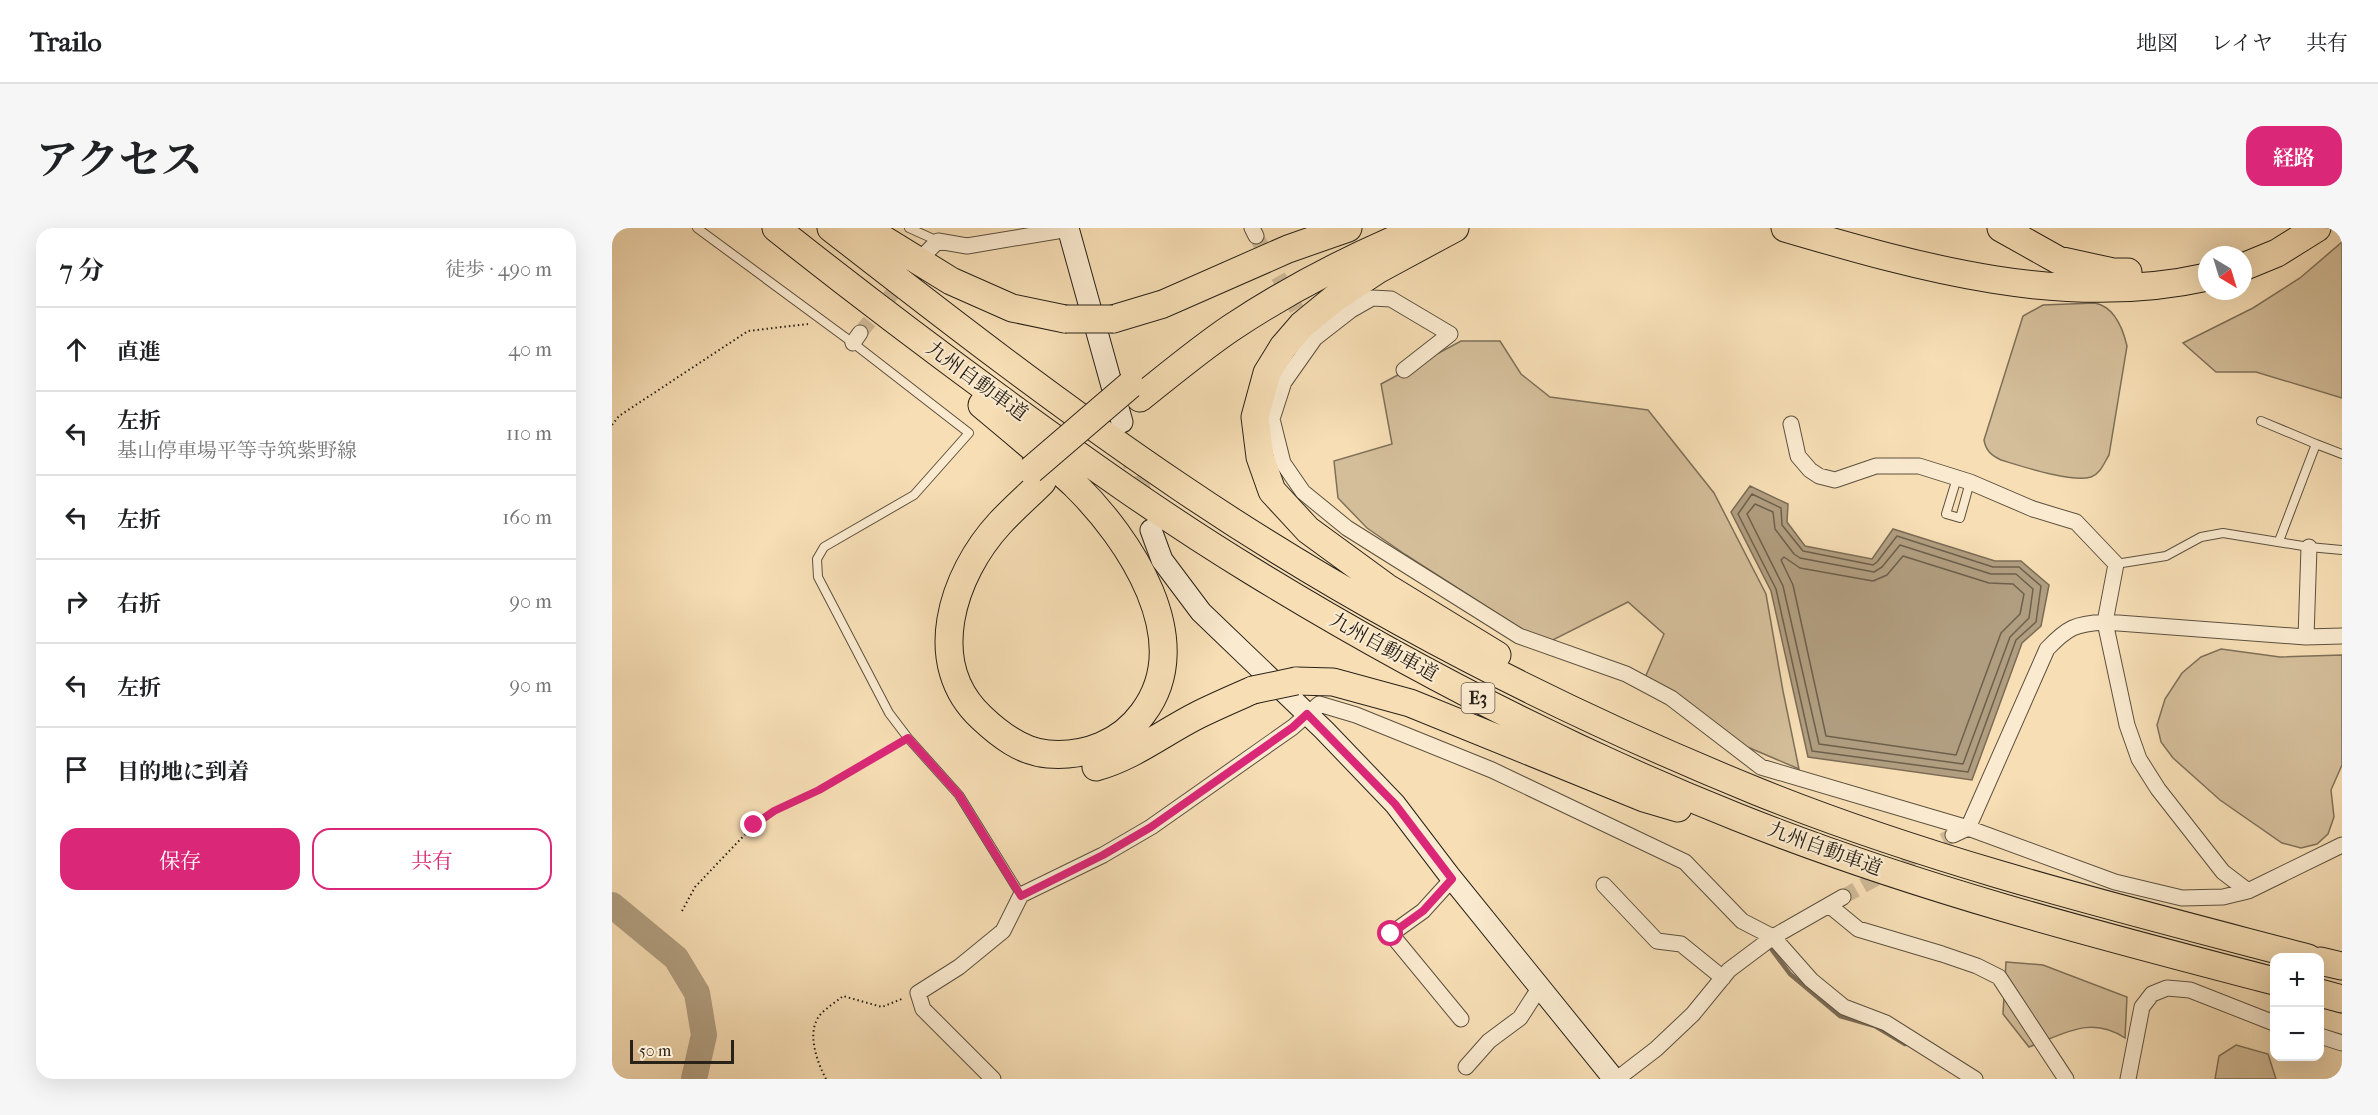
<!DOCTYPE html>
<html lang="ja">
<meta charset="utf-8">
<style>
:root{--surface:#fff;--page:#f6f6f6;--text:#202124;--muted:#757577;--line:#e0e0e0;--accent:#db2777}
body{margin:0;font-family:"IM FELL French Canon","Noto Serif JP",serif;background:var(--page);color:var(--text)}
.controls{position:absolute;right:18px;bottom:18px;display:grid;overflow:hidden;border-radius:12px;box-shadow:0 6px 24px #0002}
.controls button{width:54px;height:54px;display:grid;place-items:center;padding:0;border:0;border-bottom:2px solid var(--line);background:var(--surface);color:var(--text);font:30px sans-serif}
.compass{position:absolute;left:1586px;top:18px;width:54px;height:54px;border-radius:50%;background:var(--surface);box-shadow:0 6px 24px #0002;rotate:142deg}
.scale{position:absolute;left:18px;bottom:15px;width:104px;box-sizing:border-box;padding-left:6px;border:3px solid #292218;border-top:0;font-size:16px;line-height:21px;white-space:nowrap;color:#292218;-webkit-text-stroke:4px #faeacf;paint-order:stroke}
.stop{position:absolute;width:18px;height:18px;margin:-14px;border:4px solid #db2777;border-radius:50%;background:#fff}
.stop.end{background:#db2777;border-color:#fff;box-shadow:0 2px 6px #0008}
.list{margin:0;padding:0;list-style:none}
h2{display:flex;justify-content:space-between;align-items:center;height:78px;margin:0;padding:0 24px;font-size:26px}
h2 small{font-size:20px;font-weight:400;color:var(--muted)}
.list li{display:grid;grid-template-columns:39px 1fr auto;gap:18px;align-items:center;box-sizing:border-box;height:84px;padding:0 24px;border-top:2px solid var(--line)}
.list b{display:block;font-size:22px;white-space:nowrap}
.list p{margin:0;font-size:20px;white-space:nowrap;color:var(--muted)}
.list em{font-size:20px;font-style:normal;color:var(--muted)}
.actions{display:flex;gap:12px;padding:18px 24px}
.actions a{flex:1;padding:14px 0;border:2px solid var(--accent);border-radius:18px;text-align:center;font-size:21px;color:var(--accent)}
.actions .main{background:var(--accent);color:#fff}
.icon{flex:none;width:33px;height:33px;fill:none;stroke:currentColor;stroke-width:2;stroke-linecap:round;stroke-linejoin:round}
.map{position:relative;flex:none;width:1730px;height:851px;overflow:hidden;border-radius:18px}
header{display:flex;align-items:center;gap:36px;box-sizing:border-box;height:84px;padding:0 30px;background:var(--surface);border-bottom:2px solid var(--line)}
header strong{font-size:28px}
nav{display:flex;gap:33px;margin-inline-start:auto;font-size:21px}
.intro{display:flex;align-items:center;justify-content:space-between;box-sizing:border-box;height:144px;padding:0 36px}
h1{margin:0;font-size:42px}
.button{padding:15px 27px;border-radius:18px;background:var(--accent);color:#fff;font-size:21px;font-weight:700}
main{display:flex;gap:36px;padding:0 36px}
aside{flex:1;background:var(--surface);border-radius:18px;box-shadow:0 6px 24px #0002}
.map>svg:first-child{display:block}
.green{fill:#d4be9a;stroke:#7e7059;stroke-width:1.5}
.water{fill:#b19e80;stroke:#7b6c56;stroke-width:1.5}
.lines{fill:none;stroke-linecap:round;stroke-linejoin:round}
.shore{stroke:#6d604c;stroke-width:1.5}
.stream{stroke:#7b6c56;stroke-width:4.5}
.river{stroke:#b19e80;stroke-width:26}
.street-tunnel{stroke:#ceb896;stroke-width:15;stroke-dasharray:15 8;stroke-linecap:butt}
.secondary-tunnel{stroke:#ceb896;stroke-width:21;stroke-dasharray:21 10;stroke-linecap:butt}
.lane-casing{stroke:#5c513f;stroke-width:10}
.street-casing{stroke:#5c513f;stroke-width:17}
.secondary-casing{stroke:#292218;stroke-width:23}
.highway-casing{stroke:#292218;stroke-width:29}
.path{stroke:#292218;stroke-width:2;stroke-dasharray:1.5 3;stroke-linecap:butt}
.lane{stroke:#faeacf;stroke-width:8}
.street{stroke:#faeacf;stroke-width:15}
.secondary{stroke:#faeacf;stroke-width:21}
.highway{stroke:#f7deb5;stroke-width:27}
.highway-bridge-casing{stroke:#292218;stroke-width:29;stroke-linecap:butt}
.highway-bridge{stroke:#f7deb5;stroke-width:27}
.route{stroke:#db2777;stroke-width:8}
.labels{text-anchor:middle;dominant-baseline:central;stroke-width:4.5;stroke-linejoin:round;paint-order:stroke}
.shield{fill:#faeacf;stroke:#685e4f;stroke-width:1.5}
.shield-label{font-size:18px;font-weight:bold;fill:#292218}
.street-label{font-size:20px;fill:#292218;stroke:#faeacf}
</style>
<header>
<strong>Trailo</strong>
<nav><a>地図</a><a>レイヤ</a><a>共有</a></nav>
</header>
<div class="intro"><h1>アクセス</h1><a class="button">経路</a></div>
<main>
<aside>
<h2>7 分<small>徒歩 · 490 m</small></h2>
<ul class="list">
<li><svg class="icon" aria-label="ahead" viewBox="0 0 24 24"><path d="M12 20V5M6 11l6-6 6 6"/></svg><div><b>直進</b></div><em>40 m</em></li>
<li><svg class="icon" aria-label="left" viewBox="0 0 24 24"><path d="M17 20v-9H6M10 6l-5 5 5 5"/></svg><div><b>左折</b><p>基山停車場平等寺筑紫野線</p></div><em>110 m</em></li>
<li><svg class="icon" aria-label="left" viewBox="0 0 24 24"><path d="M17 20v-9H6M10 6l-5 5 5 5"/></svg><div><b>左折</b></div><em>160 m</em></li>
<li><svg class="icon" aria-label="right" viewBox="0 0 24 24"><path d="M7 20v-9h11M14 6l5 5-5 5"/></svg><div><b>右折</b></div><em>90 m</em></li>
<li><svg class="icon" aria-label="left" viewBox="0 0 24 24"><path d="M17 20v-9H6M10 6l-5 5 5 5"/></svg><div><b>左折</b></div><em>90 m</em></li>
<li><svg class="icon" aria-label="arrive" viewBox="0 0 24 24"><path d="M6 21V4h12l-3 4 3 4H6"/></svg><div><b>目的地に到着</b></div></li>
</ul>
<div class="actions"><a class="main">保存</a><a>共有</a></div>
</aside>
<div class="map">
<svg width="1730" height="851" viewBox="0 0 1730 851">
<rect width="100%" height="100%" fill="#f7deb5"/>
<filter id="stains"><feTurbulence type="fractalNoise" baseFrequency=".00333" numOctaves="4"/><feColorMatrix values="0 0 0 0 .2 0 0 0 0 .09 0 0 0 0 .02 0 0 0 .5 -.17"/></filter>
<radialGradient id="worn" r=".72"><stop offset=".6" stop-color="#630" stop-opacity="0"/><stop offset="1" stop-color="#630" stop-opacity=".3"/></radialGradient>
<!-- green -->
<path class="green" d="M1730 14V170L1644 144H1604L1571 115 1641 80 1688 50Z
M1483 75C1503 79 1511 101 1515 118L1497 227C1492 235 1489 245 1479 249 1460 255 1409 238 1389 232 1379 227 1374 223 1372 212L1411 88 1431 77Z
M849 113H888L909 146 938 169 1036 182 1102 265 1154 366 1171 463 1187 541 1119 512 1032 452 1052 406 1016 374 933 416 794 327 755 300 726 270 722 233 780 216 769 156Z
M1609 421 1668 429 1730 427V537L1719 562 1722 589 1716 606 1705 616 1689 620 1670 615 1608 572 1561 530 1549 514 1545 497 1553 471 1570 445 1589 429Z
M1394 734 1431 737 1515 769 1513 810C1479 787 1452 806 1417 819L1391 786Z
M1624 817 1656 826 1664 851H1603L1607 828Z"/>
<!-- water -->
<path class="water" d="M1138 258 1176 276 1175 294 1193 318 1260 331 1281 301 1383 333H1409L1437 357 1429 398 1410 415 1360 552 1196 529 1159 363 1119 284Z"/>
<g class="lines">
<!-- shore -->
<path class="shore" d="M1140 266 1169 280 1170 297 1191 323 1261 337 1265 334 1285 308 1381 339H1407L1429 358 1424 394 1404 412 1356 544 1200 523 1164 361 1126 286Z
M1143 276 1161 284 1163 301 1182 326 1188 330 1262 344 1270 339 1288 317 1379 346H1404L1421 361 1417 390 1398 409 1351 536 1207 516 1171 358 1135 286Z
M1291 328 1377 355 1401 356 1412 366 1408 386 1389 405 1344 527 1214 508 1181 357 1169 332 1172 329 1188 340 1261 353 1275 347Z"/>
<!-- stream -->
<path class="stream" d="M1157 718 1178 746 1228 788 1263 798 1293 816"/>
<!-- river -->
<path class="river" d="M0 677 64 730 85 765 92 807 82 851"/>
<!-- street-tunnel -->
<path class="street-tunnel" d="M644 8 695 100
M248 105 294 49
M1231 669 1341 607"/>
<!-- secondary-tunnel -->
<path class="secondary-tunnel" d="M517 218 533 280"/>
<defs>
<path id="lane" d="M85 0 241 115 357 205 302 267 212 319 205 331 206 349 277 485 296 510 347 567 409 667
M297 0 326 13
M1649 193 1704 216
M1345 250 1334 286 1348 290 1358 254
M1667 313 1704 216 1730 226
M1504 336 1554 328 1589 309 1611 305 1697 319 1730 322"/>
<path id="street" d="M640 0 644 8
M313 26 326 13 355 18 457 1
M241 115 248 105
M792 142 838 106 779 71 760 70 739 82 703 110 672 154 660 191 671 235 691 264 735 300 907 408 1014 446 1059 470 1149 539 1356 600 1503 654 1570 670 1611 669 1636 663 1730 617
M1179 196 1186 228 1198 242 1207 248 1223 252 1264 238H1307L1358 254 1421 281 1464 294 1504 336 1493 394 1515 497 1527 531 1546 561 1611 644 1636 663
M1694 409 1697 319
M1341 607 1356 600 1435 421C1456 399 1463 396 1493 394L1694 409 1730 408
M840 651 811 683 779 706 849 791
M992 657 1045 713 1069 716 1111 750
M1218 678 1246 701 1330 726 1365 738 1387 749 1454 851
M1708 808 1730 815
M854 839 877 813 908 790 928 759
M381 851 311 781 306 765 347 739 391 703 409 667 491 627 539 599 681 499 707 476 744 487 880 542 1073 634 1130 693 1161 709 1199 752 1232 779 1274 795 1363 851
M1005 851 1044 821 1081 786 1117 742 1161 709 1231 669
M1516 851 1530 779 1540 766 1555 760 1578 762 1662 795"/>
<path id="secondary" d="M456 0 510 194
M539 302 550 332 589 384 712 502 783 576 837 647 1002 851"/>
<path id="highway" d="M164 0C237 58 312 115 387 170 469 230 553 290 640 343 795 438 957 522 1125 589 1300 659 1481 706 1662 753
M219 0C333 89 448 178 568 259 748 381 943 481 1144 563 1322 635 1510 681 1696 730
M253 0 339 53 400 80 453 91
M843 0 767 41 723 70 690 97 671 119 655 145 643 189 648 229 660 263 696 302 774 359 885 427
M1173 0C1309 40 1453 81 1595 49
M1389 0 1446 32 1501 44H1516
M1631 39 1665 25 1705 0
M501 91 551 76 676 21 736 0
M528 170C558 146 588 121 619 100 679 60 744 27 810 0
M370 177C401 203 433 229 463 257 517 310 586 412 531 485 509 515 474 529 436 526 410 524 388 507 370 490 311 436 340 347 388 295 401 281 416 268 430 254
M684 453 721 454 798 475 1032 570 1066 580
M484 539C521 529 552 504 586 487 604 478 623 470 641 462
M1708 733 1730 738
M1708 765 1730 771"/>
</defs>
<!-- lane casing -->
<use href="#lane" class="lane-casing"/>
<!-- street casing -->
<use href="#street" class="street-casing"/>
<!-- secondary casing -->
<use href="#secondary" class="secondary-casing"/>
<!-- highway casing -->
<use href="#highway" class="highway-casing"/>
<!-- path -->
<path class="path" d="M0 197 7 188 136 103 196 96
M70 683 83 659 142 597 162 583 207 562 286 516
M214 851C205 834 194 804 208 787 214 780 224 774 231 768L270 779 292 770"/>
<!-- lane -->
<use href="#lane" class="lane"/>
<!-- street -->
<use href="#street" class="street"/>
<!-- secondary -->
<use href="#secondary" class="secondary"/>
<!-- highway -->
<use href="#highway" class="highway"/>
<defs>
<path id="highway-bridge" d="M453 91H501
M419 242 518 157
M641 462 684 453"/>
</defs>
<!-- highway-bridge casing -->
<use href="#highway-bridge" class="highway-bridge-casing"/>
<!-- highway-bridge -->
<use href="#highway-bridge" class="highway-bridge"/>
</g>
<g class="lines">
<!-- route -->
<path class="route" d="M142 597 162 583 207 562 296 510 347 567 409 668 491 627 539 599 681 499 695 486 783 576 840 651 811 683 779 706"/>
</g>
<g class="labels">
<!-- shield labels -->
<rect class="shield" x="849.5" y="455" width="33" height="30" rx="4.5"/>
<g class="shield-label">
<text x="866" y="470">E3</text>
</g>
<!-- street labels -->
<g class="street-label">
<text transform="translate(365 153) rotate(36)">九州自動車道</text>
<text transform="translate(772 419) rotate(29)">九州自動車道</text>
<text transform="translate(1213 621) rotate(20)">九州自動車道</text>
</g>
</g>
<rect width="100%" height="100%" filter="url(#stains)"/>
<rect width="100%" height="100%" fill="url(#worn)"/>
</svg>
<div class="controls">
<button>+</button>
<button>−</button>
</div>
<svg class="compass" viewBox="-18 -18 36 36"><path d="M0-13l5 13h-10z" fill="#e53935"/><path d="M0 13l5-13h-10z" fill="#757577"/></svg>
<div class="scale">50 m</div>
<div class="stop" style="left:779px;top:706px"></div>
<div class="stop end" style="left:142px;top:597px"></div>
</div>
</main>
